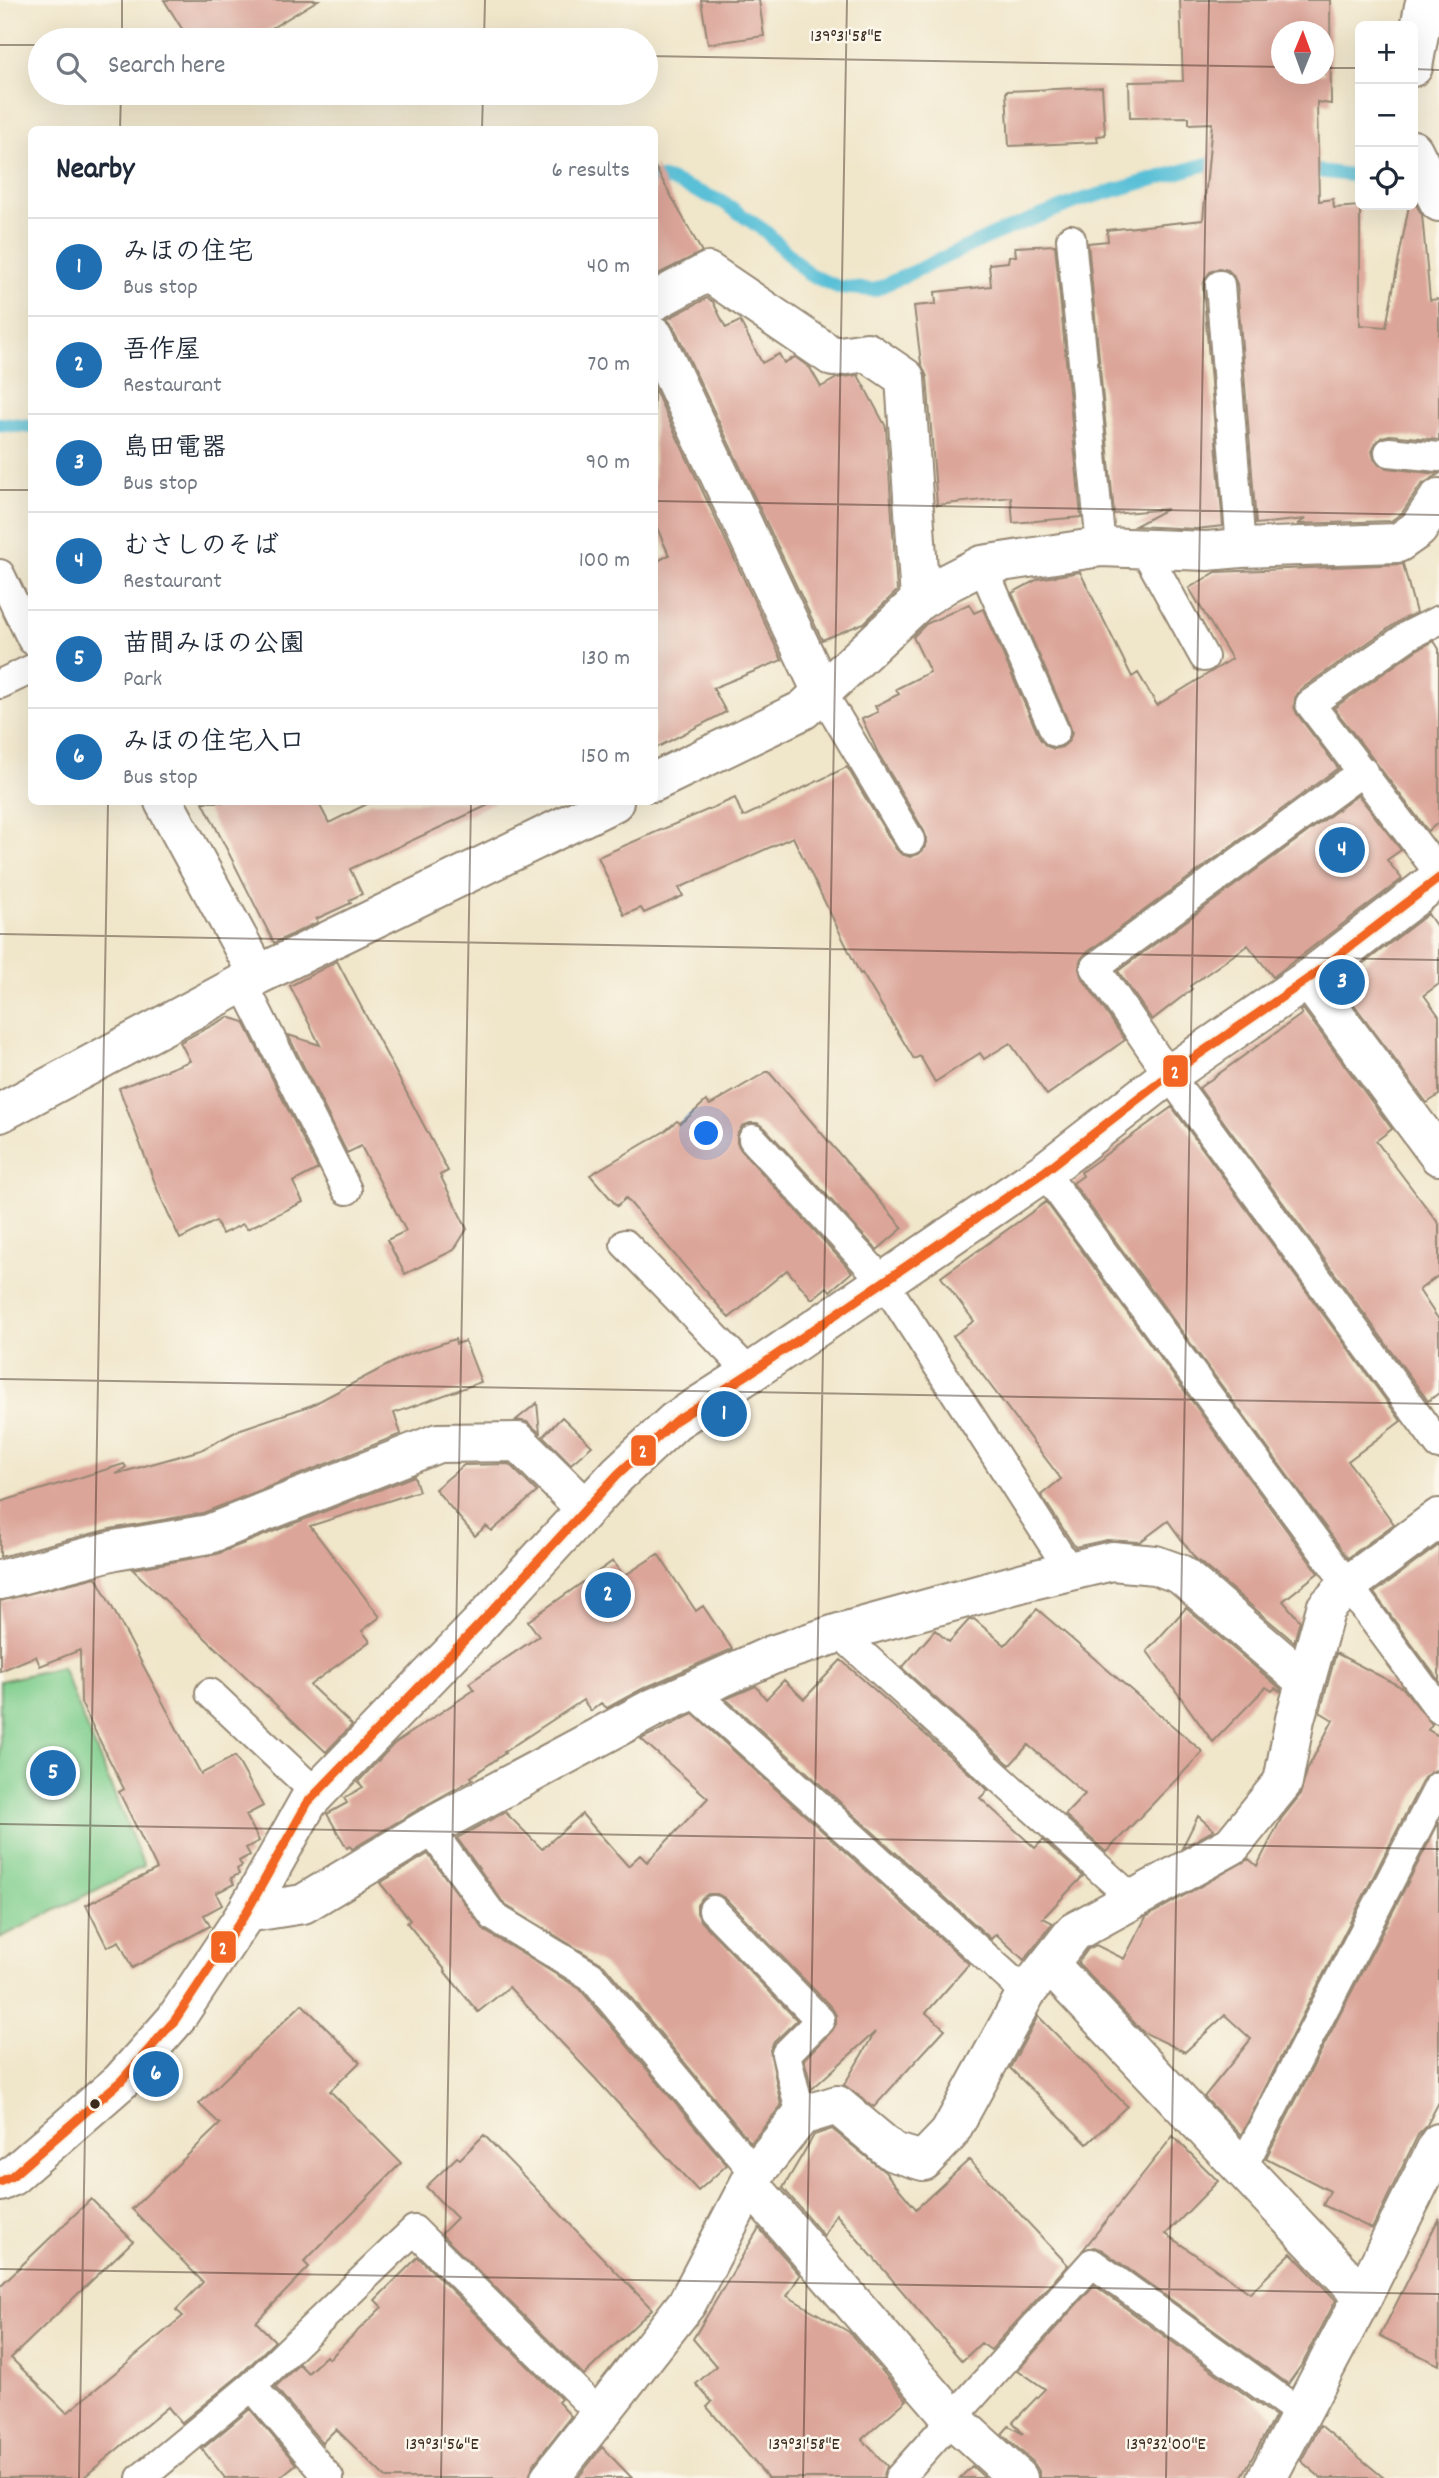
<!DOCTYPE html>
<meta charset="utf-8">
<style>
:root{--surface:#fff;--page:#f6f6f7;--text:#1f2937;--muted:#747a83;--line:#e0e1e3;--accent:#1f6fb2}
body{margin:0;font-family:Dekko,"Klee One",sans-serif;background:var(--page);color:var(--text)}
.controls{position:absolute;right:21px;top:21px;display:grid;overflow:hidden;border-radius:10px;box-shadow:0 7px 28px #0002}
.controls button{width:63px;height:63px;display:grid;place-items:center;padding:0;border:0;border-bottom:2px solid var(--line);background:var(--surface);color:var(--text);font:35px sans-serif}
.compass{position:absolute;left:1271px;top:21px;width:63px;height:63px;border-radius:50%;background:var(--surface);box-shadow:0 7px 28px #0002;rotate:1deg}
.you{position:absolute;left:707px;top:1134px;width:24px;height:24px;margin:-18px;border:5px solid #fff;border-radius:50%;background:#1a73e8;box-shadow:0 0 0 10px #1a73e833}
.badge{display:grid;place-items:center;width:46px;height:46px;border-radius:50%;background:var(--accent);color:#fff;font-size:23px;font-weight:700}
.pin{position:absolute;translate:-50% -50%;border:4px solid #fff;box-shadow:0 2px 7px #0006}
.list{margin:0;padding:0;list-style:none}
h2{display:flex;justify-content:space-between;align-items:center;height:91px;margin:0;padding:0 28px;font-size:30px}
h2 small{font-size:23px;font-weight:400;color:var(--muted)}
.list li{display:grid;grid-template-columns:46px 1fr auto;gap:21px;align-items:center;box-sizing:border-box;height:98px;padding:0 28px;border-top:2px solid var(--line)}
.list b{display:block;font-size:26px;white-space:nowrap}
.list p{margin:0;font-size:23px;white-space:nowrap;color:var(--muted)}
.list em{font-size:23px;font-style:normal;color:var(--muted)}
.icon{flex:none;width:38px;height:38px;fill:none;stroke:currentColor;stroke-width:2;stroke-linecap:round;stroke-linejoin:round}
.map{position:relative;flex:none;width:1439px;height:2478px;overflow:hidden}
.search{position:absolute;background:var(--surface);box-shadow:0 7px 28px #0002;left:28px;top:28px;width:630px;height:77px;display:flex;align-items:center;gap:18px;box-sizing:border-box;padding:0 24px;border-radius:38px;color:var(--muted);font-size:26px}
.panel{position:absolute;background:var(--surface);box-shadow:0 7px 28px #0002;left:28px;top:126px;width:630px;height:679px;border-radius:10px}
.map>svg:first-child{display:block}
.green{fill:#7fce8d;stroke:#5d7c56;stroke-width:2}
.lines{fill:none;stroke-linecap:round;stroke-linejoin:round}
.stream{stroke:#5ac0d7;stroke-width:14}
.building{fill:#dca599;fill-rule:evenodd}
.lane-casing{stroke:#968874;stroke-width:32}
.street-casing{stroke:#968874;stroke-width:42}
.lane{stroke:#fff;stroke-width:28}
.street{stroke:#fff;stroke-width:38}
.bus-1-casing{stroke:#fbf7ec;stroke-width:14}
.bus-1{stroke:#f26522;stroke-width:9}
.ticks{fill:none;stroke:#3b2a1e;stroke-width:2;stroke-opacity:0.45}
.bus-dot{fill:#3b2a1e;stroke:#fbf7ec;stroke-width:2.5}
.ticks-label{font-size:18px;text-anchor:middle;fill:#3b2a1e;stroke:#fbf7ec;stroke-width:5;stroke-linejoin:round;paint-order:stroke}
.line-badge{stroke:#fbf7ec;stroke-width:2.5}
.badge-label{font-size:19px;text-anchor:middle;font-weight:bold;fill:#fff}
</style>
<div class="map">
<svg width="1439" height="2478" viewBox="0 0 1439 2478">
<rect width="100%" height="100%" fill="#fbf7ec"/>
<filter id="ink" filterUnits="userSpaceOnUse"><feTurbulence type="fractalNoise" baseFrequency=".0143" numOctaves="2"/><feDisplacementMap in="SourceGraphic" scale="14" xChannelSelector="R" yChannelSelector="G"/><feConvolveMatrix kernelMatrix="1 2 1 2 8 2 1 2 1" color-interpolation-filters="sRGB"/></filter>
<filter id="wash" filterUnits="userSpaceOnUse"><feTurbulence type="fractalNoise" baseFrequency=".00686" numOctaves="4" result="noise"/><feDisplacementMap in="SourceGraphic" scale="28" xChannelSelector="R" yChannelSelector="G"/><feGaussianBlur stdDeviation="1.57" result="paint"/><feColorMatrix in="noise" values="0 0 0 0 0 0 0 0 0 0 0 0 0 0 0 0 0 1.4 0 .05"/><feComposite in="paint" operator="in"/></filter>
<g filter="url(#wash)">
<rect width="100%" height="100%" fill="#f0e6ca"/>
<!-- green -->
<path class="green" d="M62 1667 144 1866 0 1938V1681Z"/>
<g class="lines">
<!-- stream -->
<path class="stream" d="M1300 169 1360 176
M654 178 670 180 723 202 765 231 808 274 838 287 874 290 997 233 1081 200 1207 164 1224 163
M0 424 32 427"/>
</g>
<g id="blocks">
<!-- building -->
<path class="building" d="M164 0H318L252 40H189Z
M701 0H759L764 36 708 44Z
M1180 0H1330L1331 104 1317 102 1319 201 1333 199 1334 208 1360 206V325L1386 327 1409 205H1413V199L1422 215 1430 300 1439 299V440L1390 435 1382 437 1376 442 1372 451 1374 459 1379 465 1387 468 1439 474 1421 485 1402 513 1391 521 1297 524 1306 519 1256 524 1237 284 1233 275 1228 270 1219 268 1210 272 1205 279 1203 286 1223 526 1196 529 1135 526 1167 509 1114 514 1088 243 1108 241 1107 230 1203 220 1212 123 1189 124V117L1130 118 1129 82 1183 81ZM1282 32H1324V74H1282Z
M1102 87 1105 135 1097 136 1098 142 1009 146 1006 91Z
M654 165 702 252 654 276Z
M1055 245 1081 517 1013 523 1011 497 937 505 927 377 921 363 914 306 936 304 935 292 991 286 989 264 1008 262 1009 256H1016L1015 247Z
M707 298 713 302 726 328 740 321 762 363 779 354 784 363 795 357 810 368 821 387 837 378 858 375 886 427 897 591 864 623 822 640 674 327 667 319Z
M654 388 782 660 713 688 726 712 654 749V563L669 555 654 521Z
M1403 564 1416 613 1399 621 1300 690 1295 698 1294 707 1297 714 1338 768 1085 954 1080 961 1079 969 1081 976 1125 1040 1047 1095 1010 1043 984 1059 980 1053 935 1082 920 1056 914 1059 862 973 860 974 793 837 679 888 683 896 644 913 641 908 624 915 598 857 735 798 743 817 847 767 896 849 901 854 910 857 919 854 924 849 927 840 924 831 878 753 862 719 878 712 875 706 899 694 896 689 930 672 913 637 926 624 969 604 974 613 983 609 1040 739 1046 746 1054 749 1062 747 1069 741 1072 733 1070 726 1012 593 1038 579 1080 572 1132 677 1138 673 1157 705 1232 659 1189 588 1216 572Z
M1434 641 1439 649V822L1428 831 1334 708 1418 649Z
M1358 795 1401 850 1387 860 1402 879 1273 977 1248 945 1190 986 1192 989 1152 1020 1118 971Z
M203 802H318L329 823 371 802H495L350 869 362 894 349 900 351 903 316 919 318 922 274 943Z
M1428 914 1439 930V984L1424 995 1439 1016V1095L1427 1103 1338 983Z
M337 961 448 1171 440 1175 467 1229 454 1250 405 1274 387 1240 406 1231 361 1146 347 1153 288 1035 320 1045 290 986Z
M1303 1009 1392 1129 1376 1141 1439 1224V1275L1419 1290 1439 1320V1393L1428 1401 1199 1088 1302 1014 1300 1011Z
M228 1017 244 1022 318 1169 293 1182 303 1202 247 1229 243 1224 222 1234 216 1221 180 1239 158 1191 119 1088 190 1061 180 1042Z
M768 1071 903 1228 877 1250 765 1128 757 1123H750L742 1126 737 1135V1143L741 1150 852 1272 830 1291 827 1287 812 1299 787 1270 729 1318 626 1198 617 1206 590 1175 665 1131 677 1121 680 1123 686 1119 706 1101 710 1105Z
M1172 1107 1401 1421 1348 1461 1394 1524 1348 1558 1073 1183 1083 1176 1081 1172Z
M1046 1202 1318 1573 1283 1601 1300 1621 1294 1642 1195 1558 1168 1521 1140 1542 1107 1540 1075 1547 1041 1495 1061 1479 953 1336 974 1321 941 1277Z
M455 1339 456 1344 465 1341 481 1382 394 1413 401 1434 203 1513 110 1529 0 1557V1502L124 1464 126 1467 116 1474 201 1450 241 1429 312 1405 405 1356Z
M537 1403 540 1433 527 1422 516 1420Z
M562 1417 592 1446 571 1464 543 1436Z
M509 1464 537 1492 492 1531 486 1526 475 1536 435 1489 464 1465Z
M414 1476 419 1491 310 1526 380 1617 362 1631 370 1641 310 1685 352 1725 326 1752 132 1569 217 1554Z
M1439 1545V1681L1374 1593Z
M658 1554 696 1611 703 1606 732 1649 642 1689 607 1708 601 1703 591 1711 583 1700 504 1752 505 1753 471 1777 473 1779 419 1809 352 1849 350 1846 347 1848 327 1814 347 1803 344 1798 363 1787 358 1782 394 1744 474 1690 469 1683 539 1636 528 1621 613 1561 624 1576Z
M96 1577 201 1774 235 1756 263 1806 246 1815 259 1841 246 1848 250 1855 239 1861 242 1866 237 1869 239 1874 231 1878 234 1884 216 1893 222 1905 204 1915 210 1926 132 1968 119 1941 107 1947 86 1905 157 1869 119 1792 124 1789 81 1703 80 1650 40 1666 36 1656 0 1671V1601Z
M1186 1608 1281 1689 1280 1691 1275 1688 1272 1691 1266 1687 1213 1742 1147 1651Z
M1037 1609 1203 1752 1106 1852 1065 1815 1085 1794 1028 1745 1010 1765 902 1668 935 1630 949 1642 969 1620 974 1619 1005 1645Z
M1336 1653 1403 1688 1432 1724 1428 1730 1439 1736V1769L1431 1772 1424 1778 1241 2135 1204 2097 1251 2039 1225 2015 1185 2052 1143 2032 1078 1963 1088 1949 1096 1945 1124 1959 1146 1917 1249 1859 1257 1866 1281 1819 1300 1795 1308 1768 1333 1720 1320 1712Z
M841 1660 988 1790 980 1798 1035 1848 1043 1840 1083 1876 1043 1918 1053 1923 1024 1960 996 1934 991 1939 726 1699 756 1686 766 1699 784 1680 804 1699Z
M693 1714 969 1964 926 2013 945 2029 874 2107 844 2085 875 2032 812 2089 804 2059 832 2031 836 2024V2015L832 2008 725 1898 717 1894H708L702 1898 697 1905V1913L701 1921 797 2020 774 2042 770 2050 781 2106 751 2143 604 1965 505 1905 457 1838 505 1812 542 1849 582 1814 628 1866 640 1855 647 1862 708 1798 641 1739Z
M1198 1816 1214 1830 1182 1848Z
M1439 1822V2102L1427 2125 1419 2133 1372 2229 1323 2205 1330 2191 1266 2158Z
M428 1854 485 1931 580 1989 727 2165 698 2191 593 2076 509 1987 478 2012 445 1972 446 1971 407 1923 410 1920 380 1883Z
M302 2004 360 2062 330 2091 401 2163 304 2262 309 2267 256 2322 275 2341 241 2374 181 2423 168 2407 83 2478H0V2286L91 2199 133 2241 11 2358 67 2413 183 2316 176 2310 203 2282 132 2209 220 2124 199 2104Z
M1038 2016 1127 2106 1087 2144 1010 2068Z
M832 2129 885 2172 916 2209 969 2160 1068 2265 991 2350 981 2343 962 2361 836 2214 824 2236 783 2188 814 2135Z
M484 2135 652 2309 584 2375 441 2234 457 2218 426 2187 457 2157 460 2159Z
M1173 2136 1218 2181 1166 2234 1250 2293 1291 2253 1336 2300 1303 2363 1288 2384 1102 2250 1094 2247 1083 2250Z
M1439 2218V2365L1380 2336Z
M759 2228 800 2275 787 2296 849 2332 907 2400 862 2439 887 2466 883 2478H768L707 2407 712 2402 696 2384 716 2366 693 2339Z
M418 2257 561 2399 558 2402 571 2416 533 2465 529 2478H386L336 2429 322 2443 275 2387 299 2364 308 2373 326 2356 329 2359 382 2307 375 2300Z
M1094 2285 1275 2416 1241 2478H1039V2471L1033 2462 1002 2434 1009 2426 1023 2434 1013 2422 1045 2389 1018 2370Z
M250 2409 296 2464 279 2478H225L202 2449Z
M1320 2425 1384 2478H1321L1301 2461Z
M602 2447 632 2478H578Z
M972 2466 985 2478H960Z"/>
</g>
</g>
<g filter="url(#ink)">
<use href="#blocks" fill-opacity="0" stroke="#968874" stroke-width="2"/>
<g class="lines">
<defs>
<path id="lane" d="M1071 239 1101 547
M1220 285 1241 548
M1389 452 1439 457
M1145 550 1204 657
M982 565 1055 732
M0 574 32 640
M1439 620 1409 635 1310 704 1439 873
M0 684 32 669
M822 692 910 840
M1363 771 1095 967 1169 1075 1439 1445
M243 983 347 1190
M753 1139 884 1282 1070 1571
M1044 1172 1439 1709
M625 1244 750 1373
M839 1633 1134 1900
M692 1691 1026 1993
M210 1693 316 1793
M429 1828 494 1917 591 1976 755 2173
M713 1910 820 2020 786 2054 801 2116
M1242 2168 1439 1786
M141 2478 252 2386
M329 2478 252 2386 414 2230 601 2415
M899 2478 1092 2263 1300 2413"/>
<path id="street" d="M1413 67 1424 6
M1413 150 1439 202
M654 301 708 272 833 357 867 352 905 378 920 600
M654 336 822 692
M654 782 803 710 920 600 949 582 982 565 1101 547 1207 551 1241 548 1398 543 1418 529 1439 498
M164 802 258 975
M1308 979 1439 1156
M0 1113 258 975 614 802
M0 1580 115 1550 209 1534 438 1443 518 1442 586 1509
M246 1913 303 1904 429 1828 651 1709 772 1655 839 1633 1028 1581 1112 1561 1155 1565 1180 1574 1304 1680
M1050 1965 1363 2296
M0 2182 12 2176 121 2081 175 2020 246 1913 308 1802 478 1626 618 1474 675 1421 750 1373 1044 1172 1169 1075 1308 979 1439 878
M750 2184 953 2419 1018 2478
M550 2478 687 2303 755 2173 801 2116 837 2105 893 2152 923 2161 949 2134 1026 1993 1074 1932 1232 1845 1283 1782 1295 1719 1326 1608 1348 1585 1439 1518
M1267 2478 1363 2296 1439 2143"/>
</defs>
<!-- lane casing -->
<use href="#lane" class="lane-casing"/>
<!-- street casing -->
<use href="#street" class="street-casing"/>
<!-- lane -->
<use href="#lane" class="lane"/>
<!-- street -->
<use href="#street" class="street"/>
<defs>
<path id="bus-1" d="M0 2182 12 2176 121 2081 175 2020 246 1913 308 1802 478 1626 618 1474 675 1421 750 1373 1044 1172 1169 1075 1308 979 1439 878"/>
</defs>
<!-- bus-1 casing -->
<use href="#bus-1" class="bus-1-casing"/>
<!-- bus-1 -->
<use href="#bus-1" class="bus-1"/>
</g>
</g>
<!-- ticks -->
<path class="ticks" d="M122 40V0M484 40 485 0M0 45H40M646 56 1282 67M1324 68H1360M1413 69 1439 70M120 130 121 93M482 130 483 93M0 490H32M654 501 1439 515M0 934 1439 960M0 1379 1439 1404M0 1824 1439 1849M0 2269 1439 2294M79 2478 108 802M441 2478 471 802M803 2478 847 0M1166 2478 1209 0"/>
<!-- markers -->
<circle class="bus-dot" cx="95" cy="2104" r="6"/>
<g class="ticks-label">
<text x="846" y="41">139°31'58"E</text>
<text x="442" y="2449">139°31'56"E</text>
<text x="804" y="2449">139°31'58"E</text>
<text x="1166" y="2449">139°32'00"E</text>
</g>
<g class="line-badge">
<rect x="1162" y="1054" width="27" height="34" rx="7" fill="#f26522"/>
<rect x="630" y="1434" width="27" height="33" rx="7" fill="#f26522"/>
<rect x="210" y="1930" width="27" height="34" rx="7" fill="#f26522"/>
</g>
<g class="badge-label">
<text x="1175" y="1078">2</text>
<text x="643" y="1457">2</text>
<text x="223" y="1954">2</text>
</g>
</svg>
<div class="controls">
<button>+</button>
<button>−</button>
<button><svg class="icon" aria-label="locate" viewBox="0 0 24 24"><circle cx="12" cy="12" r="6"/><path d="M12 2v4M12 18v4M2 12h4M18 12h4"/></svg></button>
</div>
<svg class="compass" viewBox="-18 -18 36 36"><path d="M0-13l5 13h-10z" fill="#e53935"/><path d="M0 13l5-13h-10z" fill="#747a83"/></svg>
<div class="you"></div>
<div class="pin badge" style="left:724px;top:1414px">1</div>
<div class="pin badge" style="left:608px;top:1595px">2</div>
<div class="pin badge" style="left:1342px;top:982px">3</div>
<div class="pin badge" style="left:1342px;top:850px">4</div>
<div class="pin badge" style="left:53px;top:1773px">5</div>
<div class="pin badge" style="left:156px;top:2074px">6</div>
<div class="search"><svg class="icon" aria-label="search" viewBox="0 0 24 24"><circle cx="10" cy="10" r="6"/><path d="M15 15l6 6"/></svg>Search here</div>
<section class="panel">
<h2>Nearby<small>6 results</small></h2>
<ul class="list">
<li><span class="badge">1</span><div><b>みほの住宅</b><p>Bus stop</p></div><em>40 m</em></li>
<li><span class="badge">2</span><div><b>吾作屋</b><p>Restaurant</p></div><em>70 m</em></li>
<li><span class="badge">3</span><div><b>島田電器</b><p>Bus stop</p></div><em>90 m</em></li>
<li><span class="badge">4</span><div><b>むさしのそば</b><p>Restaurant</p></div><em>100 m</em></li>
<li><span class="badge">5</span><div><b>苗間みほの公園</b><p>Park</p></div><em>130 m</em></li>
<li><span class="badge">6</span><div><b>みほの住宅入口</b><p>Bus stop</p></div><em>150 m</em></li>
</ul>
</section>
</div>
